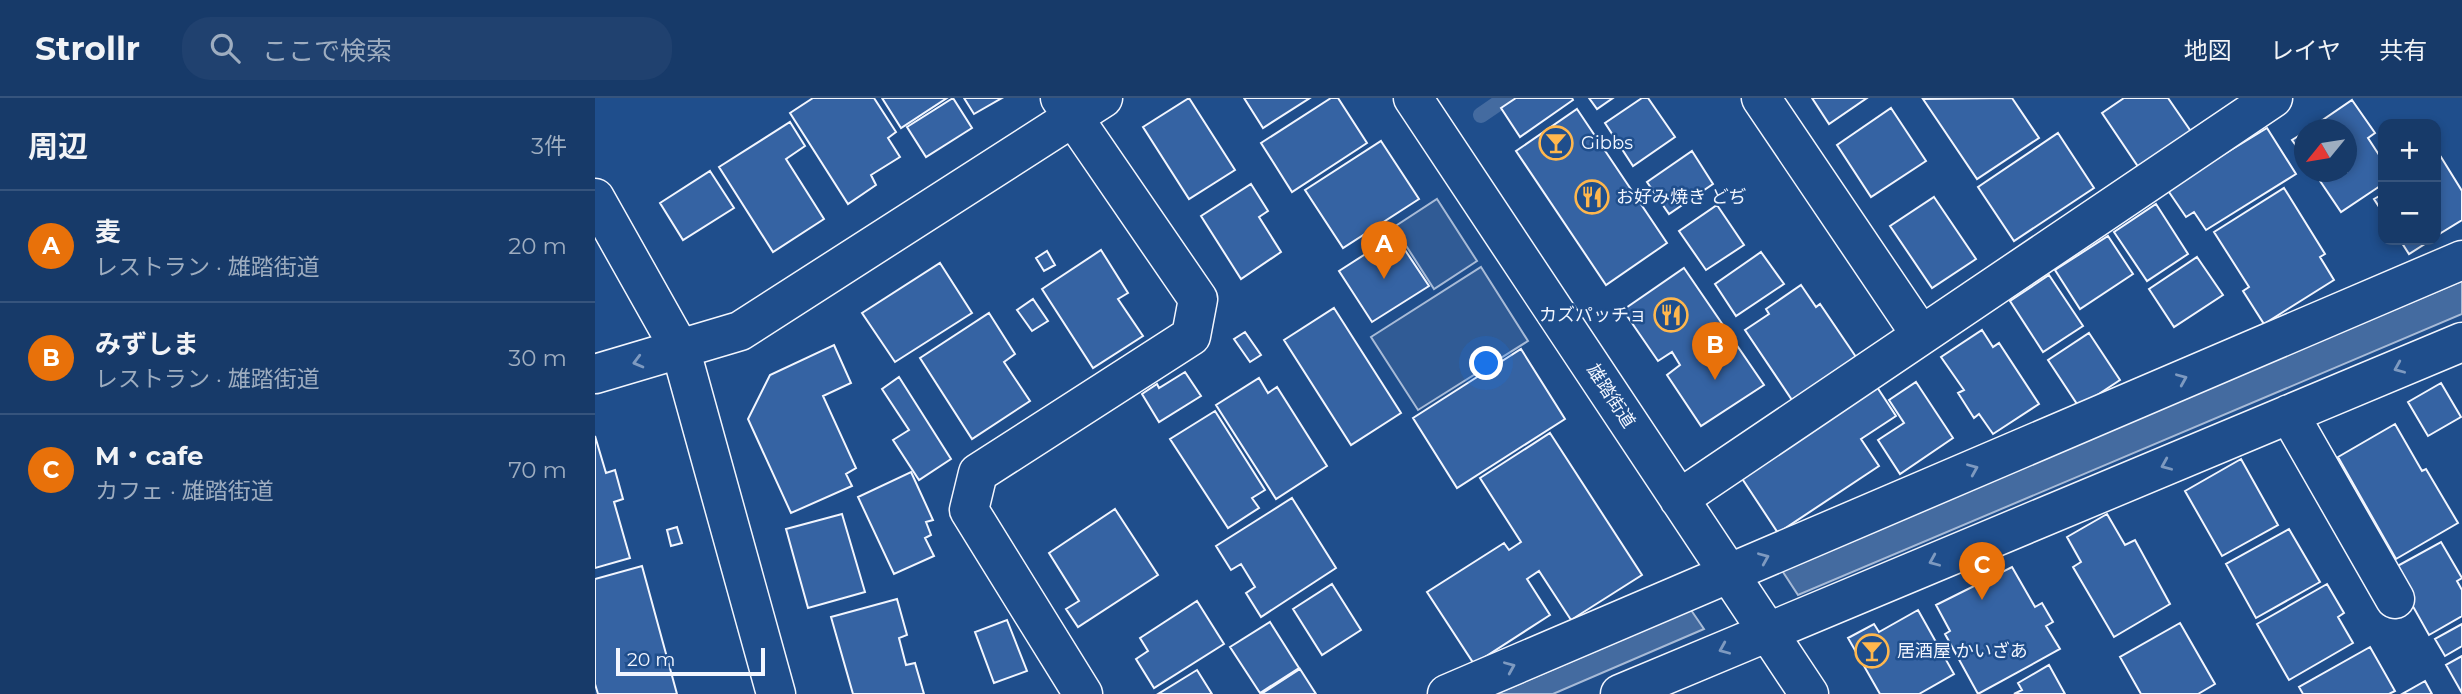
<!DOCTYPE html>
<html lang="ja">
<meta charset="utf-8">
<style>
:root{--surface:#173a69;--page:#20416f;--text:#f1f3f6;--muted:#9eadc0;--line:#36547d;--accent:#8abfa5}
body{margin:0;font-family:Montserrat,"Noto Sans JP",sans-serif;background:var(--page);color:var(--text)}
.controls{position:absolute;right:21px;top:21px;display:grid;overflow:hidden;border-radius:14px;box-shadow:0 4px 10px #0003}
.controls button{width:63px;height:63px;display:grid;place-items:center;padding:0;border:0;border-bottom:2px solid var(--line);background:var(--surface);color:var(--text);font:35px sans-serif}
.compass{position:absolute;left:1699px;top:21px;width:63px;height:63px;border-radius:50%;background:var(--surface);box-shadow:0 4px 10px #0003;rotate:240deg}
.scale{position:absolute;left:21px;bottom:18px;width:149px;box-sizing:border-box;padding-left:7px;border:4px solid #f2f6ff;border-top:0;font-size:19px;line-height:24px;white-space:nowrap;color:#f2f6ff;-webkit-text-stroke:5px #1f4e8c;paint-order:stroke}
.you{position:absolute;left:892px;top:266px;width:24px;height:24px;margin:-18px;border:5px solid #fff;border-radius:50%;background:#1a73e8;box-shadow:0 0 0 10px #1a73e833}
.badge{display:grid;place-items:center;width:46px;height:46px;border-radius:50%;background:var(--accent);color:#fff;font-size:23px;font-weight:700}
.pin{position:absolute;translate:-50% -58px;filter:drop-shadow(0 2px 4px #0008)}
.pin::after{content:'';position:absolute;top:37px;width:24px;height:21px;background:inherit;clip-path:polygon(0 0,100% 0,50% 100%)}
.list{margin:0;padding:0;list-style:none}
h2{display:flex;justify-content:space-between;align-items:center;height:91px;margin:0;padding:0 28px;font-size:30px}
h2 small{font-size:23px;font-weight:400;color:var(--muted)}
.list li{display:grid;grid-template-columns:46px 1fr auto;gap:21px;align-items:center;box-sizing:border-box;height:112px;padding:0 28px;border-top:2px solid var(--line)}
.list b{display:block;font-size:26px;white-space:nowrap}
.list p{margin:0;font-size:23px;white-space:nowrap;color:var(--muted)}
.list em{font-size:23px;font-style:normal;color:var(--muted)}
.icon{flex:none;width:38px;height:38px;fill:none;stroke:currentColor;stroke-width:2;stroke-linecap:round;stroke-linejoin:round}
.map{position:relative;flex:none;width:1867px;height:596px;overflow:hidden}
header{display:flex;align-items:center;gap:42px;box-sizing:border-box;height:98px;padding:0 35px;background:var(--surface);border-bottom:2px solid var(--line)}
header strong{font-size:33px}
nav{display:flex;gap:38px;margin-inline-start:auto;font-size:24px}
.search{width:490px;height:63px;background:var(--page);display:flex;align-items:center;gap:18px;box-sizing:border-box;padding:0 24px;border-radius:28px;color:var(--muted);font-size:26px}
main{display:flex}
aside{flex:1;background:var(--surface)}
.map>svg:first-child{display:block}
.built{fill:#305b95;stroke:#a8bbd7;stroke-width:2}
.water{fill:#446ba0;stroke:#a8bbd7;stroke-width:2}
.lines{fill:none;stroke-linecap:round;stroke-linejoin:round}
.stream{stroke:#446ba0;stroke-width:16}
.building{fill:#3563a3;stroke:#f2f6ff;stroke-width:2}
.minor-casing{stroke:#f2f6ff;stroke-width:41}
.minor{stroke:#1f4e8c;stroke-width:38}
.oneway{stroke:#7e9ac0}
.labels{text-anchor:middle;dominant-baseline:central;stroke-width:5;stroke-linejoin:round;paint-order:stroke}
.poi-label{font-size:18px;fill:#f2f6ff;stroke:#1f4e8c;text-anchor:start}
.street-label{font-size:18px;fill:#f2f6ff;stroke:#1f4e8c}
</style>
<header>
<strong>Strollr</strong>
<div class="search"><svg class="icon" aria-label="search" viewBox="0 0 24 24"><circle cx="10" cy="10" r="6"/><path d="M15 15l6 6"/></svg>ここで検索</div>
<nav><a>地図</a><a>レイヤ</a><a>共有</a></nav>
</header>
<main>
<aside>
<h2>周辺<small>3件</small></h2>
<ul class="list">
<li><span class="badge" style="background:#e8710a">A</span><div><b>麦</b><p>レストラン · 雄踏街道</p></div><em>20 m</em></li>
<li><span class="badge" style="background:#e8710a">B</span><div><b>みずしま</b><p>レストラン · 雄踏街道</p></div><em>30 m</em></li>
<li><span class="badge" style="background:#e8710a">C</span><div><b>M・cafe</b><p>カフェ · 雄踏街道</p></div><em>70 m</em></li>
</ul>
</aside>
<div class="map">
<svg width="1867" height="596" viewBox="0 0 1867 596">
<rect width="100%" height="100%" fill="#1f4e8c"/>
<!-- built -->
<path class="built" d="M842 101 882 163 839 191 799 129Z
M886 169 933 243 823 312 776 239Z"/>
<!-- water -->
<path class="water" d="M1867 183V216L1203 497 1186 471Z
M1096 512 1109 531 958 596H901Z"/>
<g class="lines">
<!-- stream -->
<path class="stream" d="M886 17 911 0"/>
</g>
<!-- building -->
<path class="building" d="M218 0H279L301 34 293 40 305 59 276 77 281 87 253 106 195 15Z
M287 0H352L306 30Z
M358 0 377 30 331 59 312 29Z
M369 0H407L379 16Z
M594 0 640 72 594 101 548 29Z
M649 0H715L668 30Z
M736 0H743L772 45 697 94 666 45Z
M921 0H977L978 2 925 39 906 10Z
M994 0H1018L1002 11Z
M1047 0H1053L1080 39 1038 68 1010 25Z
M1217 0H1272L1234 26Z
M1417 0 1444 40 1382 81 1328 1Z
M1529 0H1573L1597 35 1544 70 1507 15Z
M1757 2 1780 35 1773 40 1788 63V86L1746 114 1719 74H1752V32H1713Z
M1296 10 1331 63 1276 99 1242 47Z
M982 11 1072 145 1011 187 921 53Z
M195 24 210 48 191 61 229 121 178 154 124 69Z
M1672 30 1701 76 1611 132 1599 114 1591 119 1572 91Z
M1710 34V60L1697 42Z
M1463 35 1499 90 1419 143 1383 89Z
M786 43 824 101 748 150 710 92Z
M1097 53 1118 86 1074 116 1052 84Z
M1846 59 1867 93V122L1841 138V63Z
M115 73 139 110 88 142 65 105Z
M656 86 673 113 664 119 686 154 646 181 606 118Z
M1689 90 1730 156 1725 159 1739 182 1669 226 1648 193 1654 189 1619 134Z
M1788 96V115L1779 101Z
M1339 99 1381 161 1337 190 1295 128Z
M1561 106 1593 156 1552 183 1519 134Z
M1122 107 1149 147 1111 172 1084 133Z
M800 137 834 188 777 224 744 173Z
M1513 138 1538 176 1485 211 1460 172Z
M1805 142H1836L1814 156Z
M506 152 533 195 523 201 548 238 498 270 447 191Z
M452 153 460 167 449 173 441 160Z
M1166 154 1189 186 1141 218 1120 186Z
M1602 159 1628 197 1579 229 1554 191Z
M345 165 377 215 300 264 267 215Z
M1089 170 1169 287 1106 328 1072 277 1085 267 1077 254 1063 263 1028 212Z
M1454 177 1488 228 1448 254 1415 203Z
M1206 187 1221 209 1225 206 1261 259 1197 302 1150 232 1174 216 1171 211Z
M438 201 453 223 437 233 422 212Z
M739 210 806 315 756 347 689 242Z
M394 215 420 256 409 264 435 303 377 341 325 260Z
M1387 232 1398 249 1404 245 1444 306 1398 336 1384 316 1379 320 1363 295 1369 292 1346 259Z
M650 234 666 257 655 264 639 241Z
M1494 235 1525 282 1484 309 1453 262Z
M239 247 256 285 228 298 261 370 251 376 257 388 196 415 153 321 175 277Z
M926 251 970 321 862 390 818 320Z
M590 274 606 298 564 324 547 296 562 286 564 290Z
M304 279 356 361 324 382 298 342 314 332 287 291Z
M664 280 673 295 682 289 732 368 681 401 621 307Z
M1321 284 1358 340 1305 376 1283 342 1309 325 1294 302Z
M1846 285 1866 319 1833 338 1813 304Z
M1282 289 1301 318 1266 341 1284 368 1183 435 1146 379Z
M620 313 670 392 657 400 664 410 633 430 575 341Z
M1800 326 1827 373 1831 371 1863 425 1801 461 1743 359Z
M955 335 1047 477 976 522 944 473 932 481 955 517 879 566 832 494 909 445 914 452 926 444 885 380Z
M0 338 11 375 20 372 28 401 19 404 35 460 0 470Z
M1646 361 1683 427 1627 458 1590 393Z
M316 374 338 422 331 424 336 437 330 440 339 458 299 476 263 399Z
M697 400 741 470 666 519 651 495 660 489 646 466 636 472 621 448Z
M520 411 563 477 483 529 471 511 484 503 454 455Z
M247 416 270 494 213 510 191 431Z
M1512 416 1530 447 1540 442 1575 506 1519 539 1478 469 1486 464 1472 439Z
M82 429 87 445 76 448 72 432Z
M1694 431 1725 484 1661 520 1631 466Z
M1846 444 1867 480 1862 483 1867 492V518L1834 537 1797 471Z
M47 468 82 596H3L0 586V481Z
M1417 469 1440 509 1447 505 1458 524 1451 528 1465 551 1383 596 1350 536 1355 533 1341 507Z
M737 486 766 532 727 557 698 511Z
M1732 486 1749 515 1743 519 1758 545 1694 582 1662 526Z
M302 501 312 537 304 540 311 567 320 565 329 596H258L236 519Z
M602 503 629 546 559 590 541 561 553 553 545 540Z
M1323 512 1359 576 1324 596H1285L1253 540 1279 526 1284 534Z
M412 522 432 573 399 585 380 534Z
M675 524 704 570 665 595 635 549Z
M1585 525 1620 586 1603 596H1546L1525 559Z
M1867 526V548L1850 558 1840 541Z
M1775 549 1800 593 1794 596H1708L1704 589Z
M1867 558V595L1851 567Z
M1454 567 1470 596H1419L1427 592 1423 585Z
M705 571 721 596H666Z
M602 572 617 596H563Z
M1830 583 1837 596H1807Z"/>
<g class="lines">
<defs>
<path id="minor" d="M465 0 603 201 596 238 383 375 374 412 488 596
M818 0 1214 596
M1166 0 1326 237
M0 100 86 253 181 596
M0 276 145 233 508 0
M1694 316 1800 501
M1084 401 1678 0
M852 596 1867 162
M1025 596 1867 244"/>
</defs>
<!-- minor casing -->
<use href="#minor" class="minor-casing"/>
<!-- minor -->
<use href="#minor" class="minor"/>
</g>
<!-- one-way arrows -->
<defs><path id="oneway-chevron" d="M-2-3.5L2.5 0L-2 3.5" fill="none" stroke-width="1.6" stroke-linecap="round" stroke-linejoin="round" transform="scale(1.75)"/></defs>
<g class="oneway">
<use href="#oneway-chevron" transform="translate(43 264) rotate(165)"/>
<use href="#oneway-chevron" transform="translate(1804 270) rotate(157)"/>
<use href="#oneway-chevron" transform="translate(1587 281) rotate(-23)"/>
<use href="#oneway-chevron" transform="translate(1571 367) rotate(157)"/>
<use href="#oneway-chevron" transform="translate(1378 371) rotate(-23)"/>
<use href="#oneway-chevron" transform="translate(1169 460) rotate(-23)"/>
<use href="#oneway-chevron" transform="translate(1339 463) rotate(157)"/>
<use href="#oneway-chevron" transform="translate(1129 551) rotate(157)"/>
<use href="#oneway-chevron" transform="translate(915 569) rotate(-23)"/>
</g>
<!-- icons -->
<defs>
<symbol id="bar-ring" viewBox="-11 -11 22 22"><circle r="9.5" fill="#1f4e8c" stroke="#ffb74d" stroke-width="1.5"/><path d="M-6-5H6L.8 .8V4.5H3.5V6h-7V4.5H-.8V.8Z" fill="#ffb74d"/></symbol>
<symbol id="restaurant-ring" viewBox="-11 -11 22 22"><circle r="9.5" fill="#1f4e8c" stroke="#ffb74d" stroke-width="1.5"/><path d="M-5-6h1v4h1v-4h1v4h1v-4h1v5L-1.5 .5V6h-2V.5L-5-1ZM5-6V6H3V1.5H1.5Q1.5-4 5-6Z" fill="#ffb74d"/></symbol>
</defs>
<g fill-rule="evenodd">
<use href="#bar-ring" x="942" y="26" width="38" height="38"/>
<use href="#restaurant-ring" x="978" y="80" width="38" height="38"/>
<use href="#restaurant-ring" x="1057" y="198" width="38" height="38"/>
<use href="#bar-ring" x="1258" y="534" width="38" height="38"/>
</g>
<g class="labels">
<!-- poi labels -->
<g class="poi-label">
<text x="986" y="45">Gibbs</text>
<text x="1021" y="99">お好み焼き どぢ</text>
<text x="1052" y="217" text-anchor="end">カズパッチョ</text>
<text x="1302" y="553">居酒屋 かいざあ</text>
</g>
<!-- street labels -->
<g class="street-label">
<text transform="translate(1016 298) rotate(57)">雄踏街道</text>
</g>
</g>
</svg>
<div class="controls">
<button>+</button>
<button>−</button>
</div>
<svg class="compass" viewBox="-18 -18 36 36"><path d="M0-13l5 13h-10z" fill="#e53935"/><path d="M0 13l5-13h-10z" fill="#9eadc0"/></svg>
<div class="scale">20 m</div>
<div class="you"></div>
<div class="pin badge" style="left:789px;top:181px;background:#e8710a">A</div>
<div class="pin badge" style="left:1120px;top:282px;background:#e8710a">B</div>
<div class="pin badge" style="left:1387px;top:502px;background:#e8710a">C</div>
</div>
</main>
